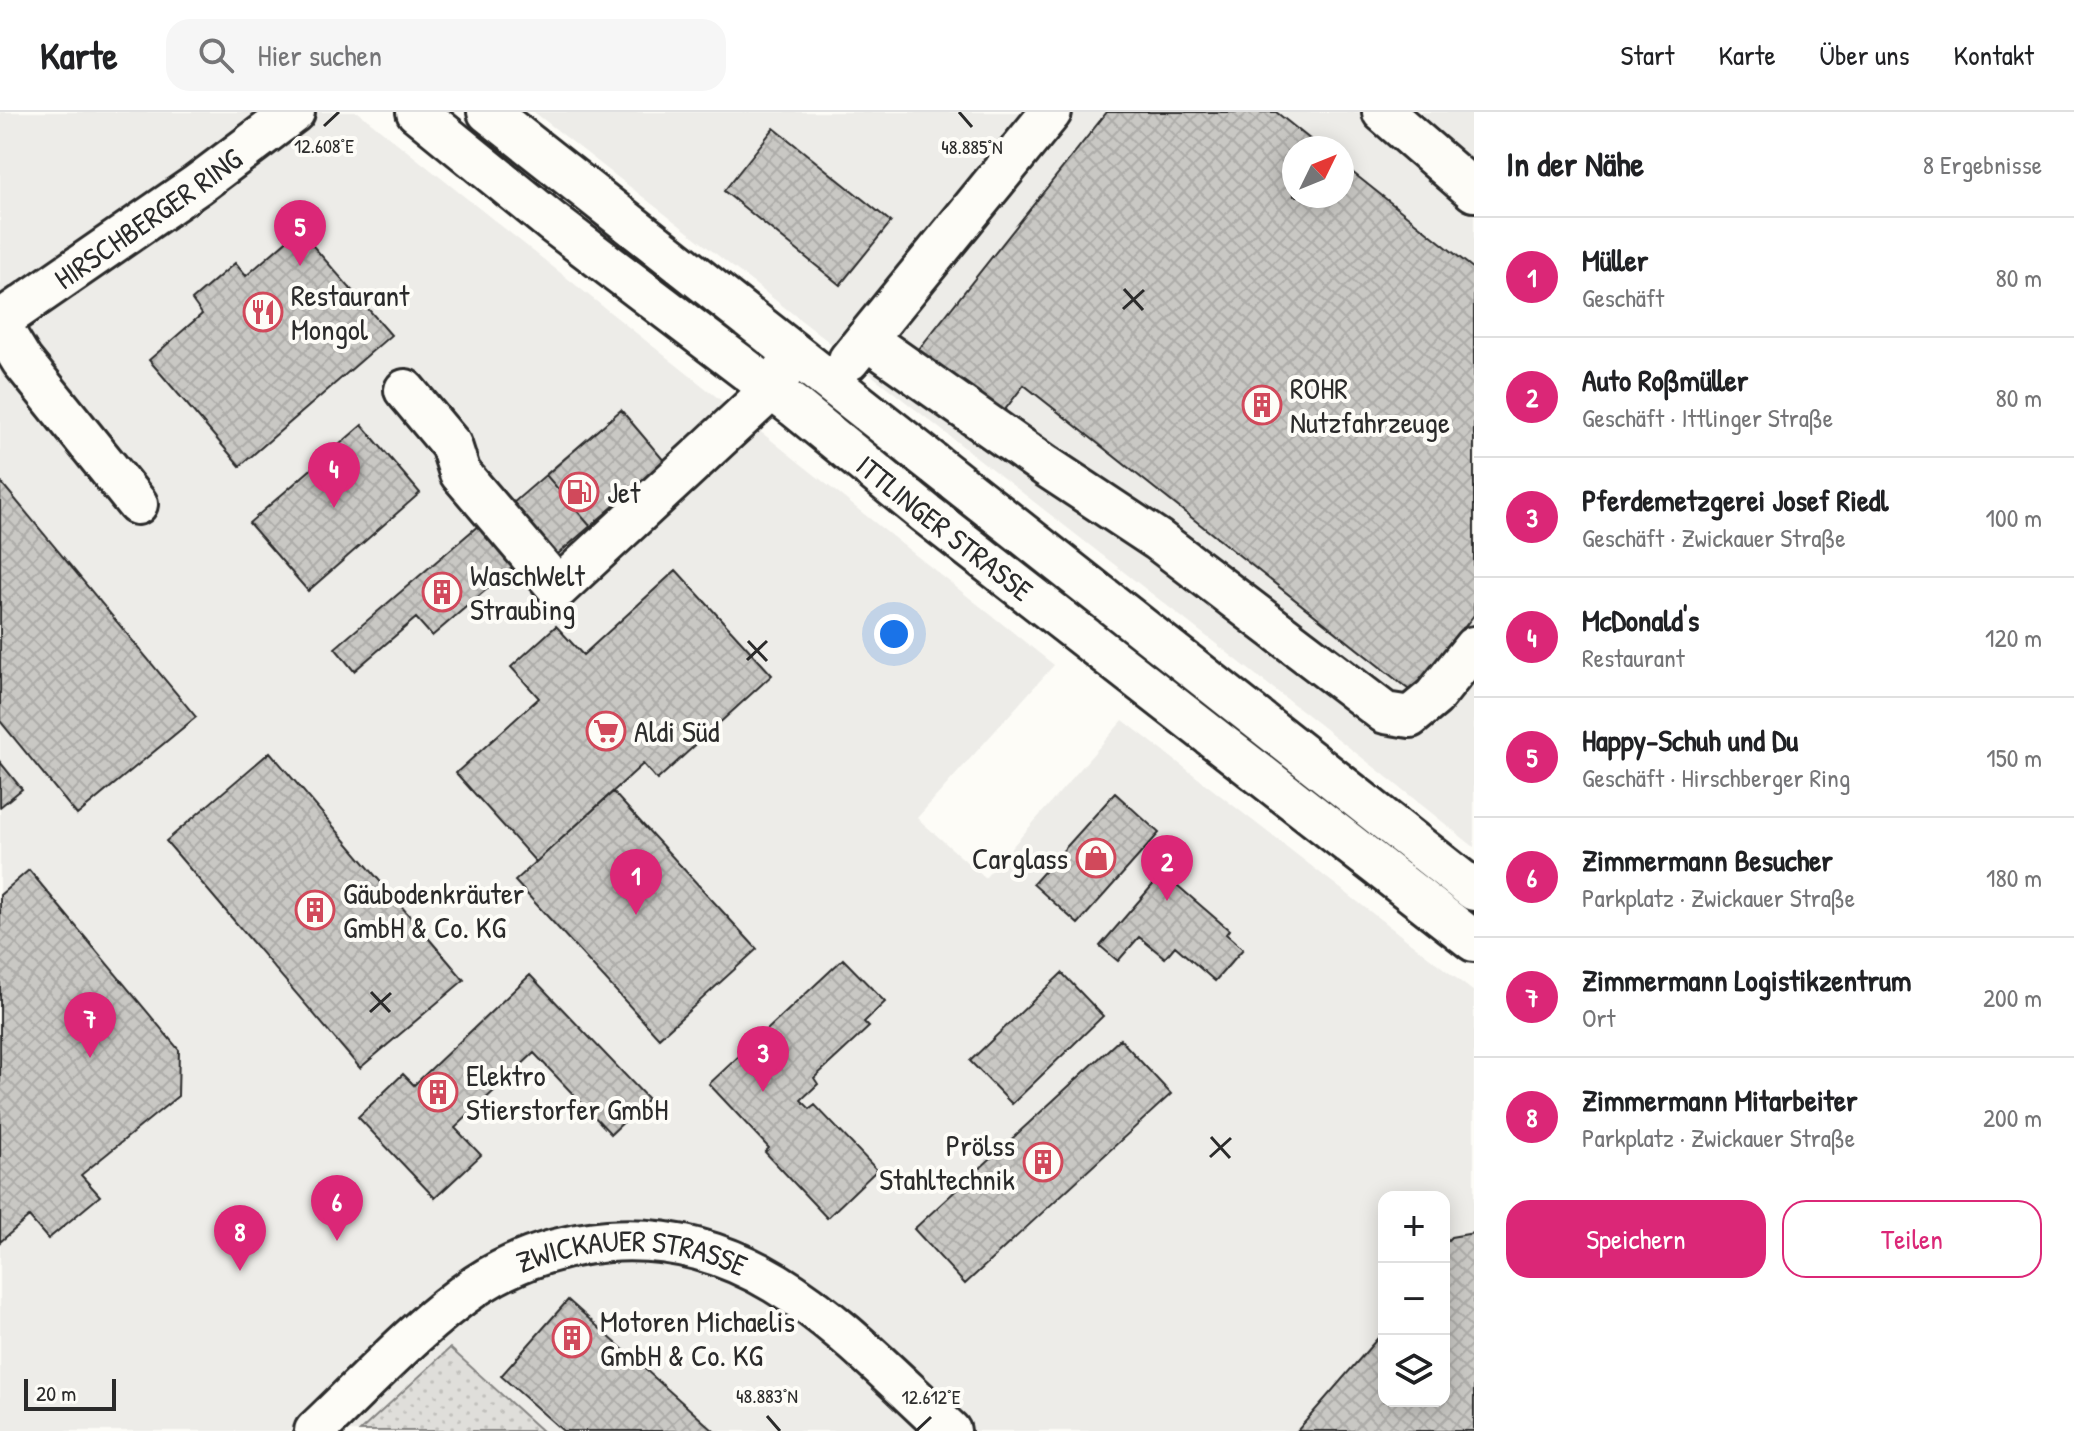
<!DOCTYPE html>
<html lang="de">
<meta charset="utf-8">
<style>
:root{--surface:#fff;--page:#f6f6f6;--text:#202124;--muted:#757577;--line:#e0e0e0;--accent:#db2777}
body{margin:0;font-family:"Patrick Hand",sans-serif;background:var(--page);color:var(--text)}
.controls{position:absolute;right:24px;bottom:24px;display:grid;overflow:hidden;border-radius:16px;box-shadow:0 4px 20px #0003}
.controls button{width:72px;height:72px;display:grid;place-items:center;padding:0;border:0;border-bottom:2px solid var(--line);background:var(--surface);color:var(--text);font:40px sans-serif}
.compass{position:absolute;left:1282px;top:24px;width:72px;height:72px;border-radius:50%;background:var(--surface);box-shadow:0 4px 20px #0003;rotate:47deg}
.scale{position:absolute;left:24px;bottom:20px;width:92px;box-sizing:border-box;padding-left:8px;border:4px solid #2b2b2b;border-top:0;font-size:22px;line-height:28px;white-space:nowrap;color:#2b2b2b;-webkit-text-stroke:6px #fdfcf7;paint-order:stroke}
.you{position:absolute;left:894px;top:522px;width:28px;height:28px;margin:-20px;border:6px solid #fff;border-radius:50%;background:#1a73e8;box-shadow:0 0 0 12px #1a73e833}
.badge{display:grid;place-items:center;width:52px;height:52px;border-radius:50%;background:var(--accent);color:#fff;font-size:26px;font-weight:700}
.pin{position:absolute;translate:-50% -66px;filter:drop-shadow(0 2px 4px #0008)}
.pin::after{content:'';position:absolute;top:42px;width:28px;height:24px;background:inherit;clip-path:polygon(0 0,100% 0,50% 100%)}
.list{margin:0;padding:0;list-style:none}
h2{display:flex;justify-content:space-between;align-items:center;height:104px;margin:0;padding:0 32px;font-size:34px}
h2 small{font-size:26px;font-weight:400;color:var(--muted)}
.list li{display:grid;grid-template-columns:52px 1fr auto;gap:24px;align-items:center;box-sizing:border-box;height:120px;padding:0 32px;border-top:2px solid var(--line)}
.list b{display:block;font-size:30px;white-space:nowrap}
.list p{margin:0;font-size:26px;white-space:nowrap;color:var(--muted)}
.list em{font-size:26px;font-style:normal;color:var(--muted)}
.actions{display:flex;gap:16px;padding:24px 32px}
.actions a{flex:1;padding:18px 0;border:2px solid var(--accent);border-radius:24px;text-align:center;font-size:28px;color:var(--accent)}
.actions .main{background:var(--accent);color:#fff}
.icon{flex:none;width:44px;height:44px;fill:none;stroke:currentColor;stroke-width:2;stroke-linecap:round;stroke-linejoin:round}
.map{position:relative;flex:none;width:1474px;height:1319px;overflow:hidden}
header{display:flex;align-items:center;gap:48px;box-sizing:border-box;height:112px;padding:0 40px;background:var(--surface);border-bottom:2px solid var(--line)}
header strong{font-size:38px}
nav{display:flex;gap:44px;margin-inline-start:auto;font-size:28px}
.search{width:560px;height:72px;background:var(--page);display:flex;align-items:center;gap:20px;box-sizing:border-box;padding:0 28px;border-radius:24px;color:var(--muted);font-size:30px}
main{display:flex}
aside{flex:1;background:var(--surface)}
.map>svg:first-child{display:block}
.built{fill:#edece8;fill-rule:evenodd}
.green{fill:url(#green-dots);stroke:#858482;stroke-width:2}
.building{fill:url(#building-cross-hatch);stroke:#2b2b2b;stroke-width:2}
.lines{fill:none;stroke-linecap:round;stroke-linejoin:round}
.minor-casing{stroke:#2b2b2b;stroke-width:46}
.minor{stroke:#fdfcf7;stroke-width:40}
.ticks{fill:none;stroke:#2b2b2b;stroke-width:3}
.labels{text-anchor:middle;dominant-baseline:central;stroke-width:8;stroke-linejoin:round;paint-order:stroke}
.street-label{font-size:30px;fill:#2b2b2b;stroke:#fdfcf7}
.poi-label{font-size:30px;fill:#2b2b2b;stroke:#fdfcf7;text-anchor:start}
.ticks-label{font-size:20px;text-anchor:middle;fill:#2b2b2b;stroke:#fdfcf7;stroke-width:8;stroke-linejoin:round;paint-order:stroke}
</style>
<header>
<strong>Karte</strong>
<div class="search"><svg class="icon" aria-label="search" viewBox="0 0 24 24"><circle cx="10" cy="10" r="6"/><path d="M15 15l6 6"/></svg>Hier suchen</div>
<nav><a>Start</a><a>Karte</a><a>Über uns</a><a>Kontakt</a></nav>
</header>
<main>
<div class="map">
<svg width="1474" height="1319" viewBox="0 0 1474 1319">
<defs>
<pattern id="green-dots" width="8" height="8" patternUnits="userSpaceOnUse" patternTransform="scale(2)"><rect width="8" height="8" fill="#dfdeda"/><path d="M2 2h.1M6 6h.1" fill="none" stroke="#c0bfbb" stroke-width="1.8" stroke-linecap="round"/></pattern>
<pattern id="building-cross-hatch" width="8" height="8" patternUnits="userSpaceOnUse" patternTransform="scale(2)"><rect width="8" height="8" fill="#c9c8c4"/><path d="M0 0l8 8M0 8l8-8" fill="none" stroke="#adaca9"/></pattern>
</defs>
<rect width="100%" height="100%" fill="#fdfcf7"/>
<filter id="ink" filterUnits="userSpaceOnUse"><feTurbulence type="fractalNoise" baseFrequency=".0125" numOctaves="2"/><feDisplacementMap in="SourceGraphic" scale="16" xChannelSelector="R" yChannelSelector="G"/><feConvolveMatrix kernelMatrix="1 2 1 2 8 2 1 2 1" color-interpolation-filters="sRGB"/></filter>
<g filter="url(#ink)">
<!-- built -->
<path class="built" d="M0 0H358L1054 553 917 706 985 766 1123 608 1474 880V1319H0ZM1384 1085H1444V1289H1384Z
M534 0H1474V735L1383 662ZM1294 36H1342V84H1294Z"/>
<!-- green -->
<path class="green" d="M450 1236 542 1319H360Z"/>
<!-- building -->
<path class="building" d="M1107 0H1276L1321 36H1294V84H1342V52L1474 157V503L1413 581 1024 273 994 312 911 247Z
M774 16 891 110 840 173 724 79Z
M299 118 391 223 240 354 149 248 202 202 192 188 235 151 246 164Z
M621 298 665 350 591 415 546 363Z
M621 298 665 350 551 448 506 397Z
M362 313 420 381 308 479 249 411Z
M0 369 196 605 77 703 0 609Z
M479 413 514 454 432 524 416 506 354 559 335 536Z
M676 458 772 563 657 668 643 652 536 750 456 661 539 586 511 555 556 514 583 543Z
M270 640 464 868 360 956 166 729Z
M0 650 22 677 0 695Z
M613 680 757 837 659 926 515 769Z
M1115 681 1159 721 1078 812 1033 772Z
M29 758 179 938 178 984 81 1063 100 1084 48 1127 29 1105 0 1130V783Z
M1163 761 1229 818 1226 822 1243 837 1215 869 1175 834 1165 846 1139 825 1118 849 1100 834Z
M843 847 885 890 864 910 869 915 814 966 818 972 801 988 810 997 815 993 877 1058 827 1106 765 1040 769 1036 709 972Z
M1062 861 1103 904 1012 992 970 949Z
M530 863 648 987 611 1022 534 941 455 1016 481 1043 435 1086 358 1005 403 962 414 973Z
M1120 927 1171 982 965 1172 914 1117Z
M1474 1121V1319H1297L1384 1219V1289H1444V1132L1451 1125Z
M568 1188 714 1319H563L501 1264Z"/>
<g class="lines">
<defs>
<g id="minor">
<path id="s1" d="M417 0 552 110 795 295 925 401 1474 829"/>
<path d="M488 0 1474 778"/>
<path d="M1383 0 1474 79"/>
<path id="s2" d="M0 209 197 73 294 0"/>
<path d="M0 213 22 249 137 392"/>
<path d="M866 227 1046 354 1158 428 1385 601 1410 605 1434 585 1474 535"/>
<path d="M849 248 1051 0"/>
<path d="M405 278 451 333 460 361 558 476 758 290 785 257"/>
<path id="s3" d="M315 1319C367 1270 418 1213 477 1173 517 1147 561 1133 608 1129 759 1118 848 1226 950 1319"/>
</g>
</defs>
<!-- minor casing -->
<use href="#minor" class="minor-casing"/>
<!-- minor -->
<use href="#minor" class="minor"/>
</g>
</g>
<!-- ticks -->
<path class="ticks" d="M959 0 972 15M324 14 339 0M1124 177 1143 198M1123 197 1144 178M748 529 767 549M747 548 767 529M371 880 390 900M370 900 391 881M1211 1025 1230 1046M1210 1045 1231 1026M767 1304 780 1319M916 1319 931 1305"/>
<!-- icons -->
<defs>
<symbol id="restaurant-ring" viewBox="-11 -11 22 22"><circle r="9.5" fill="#fdfcf7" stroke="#d1495b" stroke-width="1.5"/><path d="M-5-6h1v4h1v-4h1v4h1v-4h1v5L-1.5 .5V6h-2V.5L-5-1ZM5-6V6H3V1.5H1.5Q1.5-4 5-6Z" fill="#d1495b"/></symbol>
<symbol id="building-ring" viewBox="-11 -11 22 22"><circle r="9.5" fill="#fdfcf7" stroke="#d1495b" stroke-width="1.5"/><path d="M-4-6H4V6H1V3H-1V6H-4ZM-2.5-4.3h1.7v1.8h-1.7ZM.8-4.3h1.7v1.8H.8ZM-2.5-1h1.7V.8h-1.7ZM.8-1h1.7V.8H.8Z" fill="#d1495b"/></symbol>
<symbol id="fuel-ring" viewBox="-11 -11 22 22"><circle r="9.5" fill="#fdfcf7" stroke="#d1495b" stroke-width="1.5"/><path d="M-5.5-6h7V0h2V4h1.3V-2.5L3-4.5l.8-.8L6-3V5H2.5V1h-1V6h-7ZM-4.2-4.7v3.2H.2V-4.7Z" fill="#d1495b"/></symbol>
<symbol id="supermarket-ring" viewBox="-11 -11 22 22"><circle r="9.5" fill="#fdfcf7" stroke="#d1495b" stroke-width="1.5"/><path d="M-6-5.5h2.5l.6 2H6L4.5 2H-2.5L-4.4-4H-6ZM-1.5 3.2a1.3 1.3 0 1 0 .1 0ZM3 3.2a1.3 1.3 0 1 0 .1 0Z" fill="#d1495b"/></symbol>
<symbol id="shop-ring" viewBox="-11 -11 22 22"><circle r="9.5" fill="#fdfcf7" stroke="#d1495b" stroke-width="1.5"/><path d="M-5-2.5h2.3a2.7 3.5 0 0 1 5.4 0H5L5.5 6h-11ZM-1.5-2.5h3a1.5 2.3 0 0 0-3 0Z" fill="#d1495b"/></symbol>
</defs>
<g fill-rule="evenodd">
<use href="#restaurant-ring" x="241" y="178" width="44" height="44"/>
<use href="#building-ring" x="1240" y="271" width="44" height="44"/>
<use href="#fuel-ring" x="557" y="358" width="44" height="44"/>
<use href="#building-ring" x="420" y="458" width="44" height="44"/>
<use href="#supermarket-ring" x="584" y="597" width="44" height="44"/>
<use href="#shop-ring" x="1074" y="724" width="44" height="44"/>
<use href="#building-ring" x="293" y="776" width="44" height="44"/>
<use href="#building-ring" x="416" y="958" width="44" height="44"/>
<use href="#building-ring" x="1021" y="1028" width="44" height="44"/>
<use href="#building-ring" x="550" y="1204" width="44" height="44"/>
</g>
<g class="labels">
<!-- street labels -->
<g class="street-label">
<text stroke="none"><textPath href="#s2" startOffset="180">HIRSCHBERGER RING</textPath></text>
<text stroke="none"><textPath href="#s1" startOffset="672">ITTLINGER STRASSE</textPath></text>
<text stroke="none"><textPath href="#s3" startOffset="382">ZWICKAUER STRASSE</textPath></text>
</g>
<!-- poi labels -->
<g class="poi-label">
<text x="291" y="183">Restaurant<tspan x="291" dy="34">Mongol</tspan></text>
<text x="1290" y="276">ROHR<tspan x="1290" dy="34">Nutzfahrzeuge</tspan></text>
<text x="607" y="380">Jet</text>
<text x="470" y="463">WaschWelt<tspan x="470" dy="34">Straubing</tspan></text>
<text x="634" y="619">Aldi Süd</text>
<text x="1068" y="746" text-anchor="end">Carglass</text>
<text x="343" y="781">Gäubodenkräuter<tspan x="343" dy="34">GmbH &amp; Co. KG</tspan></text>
<text x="466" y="963">Elektro<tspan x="466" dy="34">Stierstorfer GmbH</tspan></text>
<text x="1015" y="1033" text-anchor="end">Prölss<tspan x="1015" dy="34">Stahltechnik</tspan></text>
<text x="600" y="1209">Motoren Michaelis<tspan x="600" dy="34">GmbH &amp; Co. KG</tspan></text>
</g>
</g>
<g class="ticks-label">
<text x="324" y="41">12.608°E</text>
<text x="972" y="42">48.885°N</text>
<text x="767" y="1291">48.883°N</text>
<text x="931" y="1292">12.612°E</text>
</g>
</svg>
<div class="controls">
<button>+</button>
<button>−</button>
<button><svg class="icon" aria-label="layers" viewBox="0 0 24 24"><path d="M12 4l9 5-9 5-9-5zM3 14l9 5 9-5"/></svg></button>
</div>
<svg class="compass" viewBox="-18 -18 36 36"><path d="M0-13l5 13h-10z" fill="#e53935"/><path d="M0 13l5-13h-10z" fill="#757577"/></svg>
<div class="scale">20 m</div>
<div class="you"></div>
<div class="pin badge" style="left:636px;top:803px">1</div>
<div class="pin badge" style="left:1167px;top:789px">2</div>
<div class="pin badge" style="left:763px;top:980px">3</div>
<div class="pin badge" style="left:334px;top:396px">4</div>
<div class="pin badge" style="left:300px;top:154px">5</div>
<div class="pin badge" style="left:337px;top:1129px">6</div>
<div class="pin badge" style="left:90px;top:946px">7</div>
<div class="pin badge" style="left:240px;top:1159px">8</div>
</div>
<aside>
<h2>In der Nähe<small>8 Ergebnisse</small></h2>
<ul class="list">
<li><span class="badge">1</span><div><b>Müller</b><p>Geschäft</p></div><em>80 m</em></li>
<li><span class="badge">2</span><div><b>Auto Roßmüller</b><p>Geschäft · Ittlinger Straße</p></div><em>80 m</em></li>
<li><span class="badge">3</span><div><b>Pferdemetzgerei Josef Riedl</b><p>Geschäft · Zwickauer Straße</p></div><em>100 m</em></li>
<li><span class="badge">4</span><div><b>McDonald's</b><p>Restaurant</p></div><em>120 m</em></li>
<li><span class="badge">5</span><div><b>Happy-Schuh und Du</b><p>Geschäft · Hirschberger Ring</p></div><em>150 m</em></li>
<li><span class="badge">6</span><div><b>Zimmermann Besucher</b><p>Parkplatz · Zwickauer Straße</p></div><em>180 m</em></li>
<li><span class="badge">7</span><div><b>Zimmermann Logistikzentrum</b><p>Ort</p></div><em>200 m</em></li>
<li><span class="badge">8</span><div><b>Zimmermann Mitarbeiter</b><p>Parkplatz · Zwickauer Straße</p></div><em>200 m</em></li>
</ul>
<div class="actions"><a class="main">Speichern</a><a>Teilen</a></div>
</aside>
</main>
